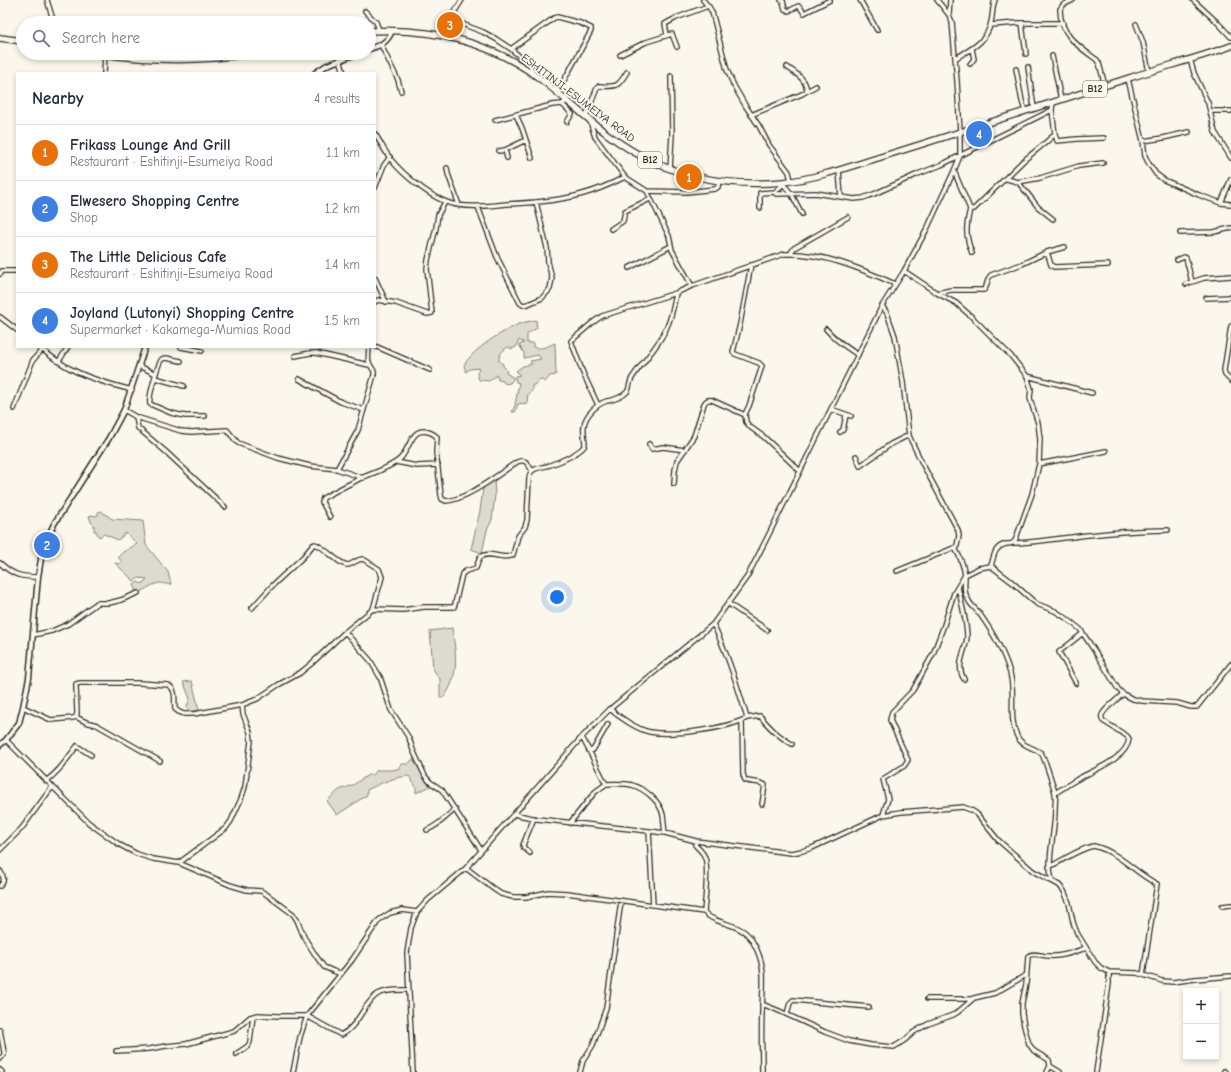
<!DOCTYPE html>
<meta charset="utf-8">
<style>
:root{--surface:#fff;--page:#f2f2f3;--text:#1f2937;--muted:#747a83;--line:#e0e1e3;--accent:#d1495b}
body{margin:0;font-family:"Comic Neue",sans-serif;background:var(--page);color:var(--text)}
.controls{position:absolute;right:12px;bottom:12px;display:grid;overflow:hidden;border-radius:0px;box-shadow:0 2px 6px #0003}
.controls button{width:36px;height:36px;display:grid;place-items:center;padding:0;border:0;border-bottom:1px solid var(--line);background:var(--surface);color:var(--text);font:20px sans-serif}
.you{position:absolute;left:557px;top:597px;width:14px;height:14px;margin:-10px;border:3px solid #fff;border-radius:50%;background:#1a73e8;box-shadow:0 0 0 6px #1a73e833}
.badge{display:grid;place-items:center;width:26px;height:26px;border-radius:50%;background:var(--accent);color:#fff;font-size:13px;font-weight:700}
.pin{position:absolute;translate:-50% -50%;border:2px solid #fff;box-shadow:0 1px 4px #0006}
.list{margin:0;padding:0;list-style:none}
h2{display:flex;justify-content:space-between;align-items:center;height:52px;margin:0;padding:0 16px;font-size:17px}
h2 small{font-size:13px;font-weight:400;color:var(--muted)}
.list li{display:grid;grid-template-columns:26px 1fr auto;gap:12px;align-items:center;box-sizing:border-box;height:56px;padding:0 16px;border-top:1px solid var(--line)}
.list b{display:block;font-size:15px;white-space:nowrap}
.list p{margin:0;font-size:13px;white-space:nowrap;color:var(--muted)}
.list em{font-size:13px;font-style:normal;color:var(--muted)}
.icon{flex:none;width:22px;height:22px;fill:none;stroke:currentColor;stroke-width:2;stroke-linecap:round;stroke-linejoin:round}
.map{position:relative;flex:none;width:1231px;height:1072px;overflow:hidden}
.search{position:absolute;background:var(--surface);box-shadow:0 2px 6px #0003;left:16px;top:16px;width:360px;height:44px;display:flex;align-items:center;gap:10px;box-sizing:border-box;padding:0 14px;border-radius:22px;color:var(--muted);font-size:15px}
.panel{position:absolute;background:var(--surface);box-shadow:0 2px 6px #0003;left:16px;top:72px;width:360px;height:276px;border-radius:0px}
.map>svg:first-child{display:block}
.green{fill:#dddad0;stroke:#84827e}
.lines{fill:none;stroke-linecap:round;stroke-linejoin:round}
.minor-casing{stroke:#2b2b2b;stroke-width:6}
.tertiary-casing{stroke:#2b2b2b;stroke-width:7}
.trunk-casing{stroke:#2b2b2b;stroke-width:8}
.minor{stroke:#fbf7ec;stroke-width:3.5}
.tertiary{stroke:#fbf7ec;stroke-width:4}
.trunk{stroke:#fbf7ec;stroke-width:5.5}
.labels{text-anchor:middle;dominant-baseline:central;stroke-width:3.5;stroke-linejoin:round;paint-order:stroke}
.shield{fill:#fbf7ec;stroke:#696865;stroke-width:1}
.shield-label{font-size:10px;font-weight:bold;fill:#2b2b2b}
.street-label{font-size:11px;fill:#2b2b2b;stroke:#fbf7ec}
</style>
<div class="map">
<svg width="1231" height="1072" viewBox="0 0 1231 1072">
<rect width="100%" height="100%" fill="#fbf7ec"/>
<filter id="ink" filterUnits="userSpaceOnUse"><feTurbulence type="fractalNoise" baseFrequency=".025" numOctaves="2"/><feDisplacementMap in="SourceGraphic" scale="8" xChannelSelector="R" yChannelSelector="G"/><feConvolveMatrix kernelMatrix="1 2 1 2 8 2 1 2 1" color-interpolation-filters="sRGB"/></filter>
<g filter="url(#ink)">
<!-- green -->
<path class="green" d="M536 320 537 328 527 334V343H533V347C541 350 548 346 555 343L556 375 550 376 545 382 540 379 537 383 532 386V391L528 394 527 403 518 404 515 412H512L515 405 519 383 516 382 515 376 520 375 516 371 523 366 532 364 530 361 541 359 538 355 524 358V353L519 345 524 343 519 340 516 347 512 349 508 347C502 351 499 354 499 361L503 364V366L507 370 506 373 514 378 510 383 506 384 503 382V381L498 380 497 375 489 381 479 380 477 373 479 368 470 369 466 372 464 365C474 348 503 331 521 323 526 322 531 321 536 320Z
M494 480 495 495 492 520 487 530 482 553 471 549 480 511 483 488Z
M101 511 112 519 143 521 146 545 168 572 171 584C167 585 164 583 160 583 153 584 147 588 141 592L135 590 134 585 138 582 142 584 147 579 139 578 134 581 115 563 118 564 122 562 118 557 123 552 137 544 126 533 118 540 104 534 99 537 96 531H94V525L91 522 89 516 92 515 96 516 98 515V512Z
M452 628C456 654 460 675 444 697H440V679L433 669 430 631Z
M192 681 199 710C185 713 185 709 190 699L185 686 183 682Z
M413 759 427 782 431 786 416 793V787L409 776C394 777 381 783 367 790V795L337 815 327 801 339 790 353 785 368 775H373L377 770H391L398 769 401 764H408Z"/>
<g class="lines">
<defs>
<path id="minor" d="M47 0 54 23
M703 0 709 7 712 12 727 70 734 86 745 105 759 126 769 145 789 172 791 181
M781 0 783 1 785 9 789 11 798 6 800 7 804 13 830 0
M860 0 877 30
M1073 0 1063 5 1060 9C1060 35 1078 46 1097 60L1099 63 1105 86
M1193 0 1218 23 1231 37
M365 11 376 22 379 30
M949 15 950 0
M449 19 483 32 496 39 511 49 531 66 532 72
M1022 23 1026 54
M1136 24 1143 42 1149 72
M991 25 1017 23H1063
M440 35 462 0
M667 35 665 24 676 18 708 6
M381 45 398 80 401 91
M511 49 554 18 557 17 580 23 591 28V31L567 75 557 92
M620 55 646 42 672 34 677 47
M1052 56 1061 100
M956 58C971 49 987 42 991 22 993 15 992 7 995 0
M340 59 344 73
M1190 59 1194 73 1208 103 1215 132 1231 158
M970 64 974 59 972 49
M1028 67 1034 108
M1016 69 1022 101 1025 111
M104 73 105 54
M1128 79 1143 141 1145 156 1149 164 1156 174 1164 180 1199 195 1221 203 1231 204
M807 91 816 86
M562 104 572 114 567 122
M1052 110 1055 134
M1210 111H1231
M516 115 522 128 532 158
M751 115 802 94 807 91C806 79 797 74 787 67
M586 116 597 88 599 86C617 87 618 87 627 72
M495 120 552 105 562 104 567 101
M590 121 595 137 625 177 647 191 687 192 715 189 718 187 719 180
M375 134C381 143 386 154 393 162 405 176 427 194 444 201 461 209 489 206 507 204 533 203 558 201 583 194 598 190 611 184 625 177
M1143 141 1163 138 1189 132
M505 150 507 158
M499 151 505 150 526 140
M447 168 448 174 459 205
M670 169 672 135 671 76
M839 170 841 197
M954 171 970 209H974L1023 161 1044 144 1055 134 1057 141 1077 139 1104 138
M1007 179 1018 182 1040 178 1079 166 1103 163
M782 182V185L775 192 776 194 816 193 854 199 863 198 874 194 918 174 941 165 1052 110 1053 102
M1018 182 1031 198 1038 207 1053 219
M782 183 791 193 802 214
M375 188 384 165 390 157
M647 191 669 236 672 250 692 286
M1221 203 1231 179
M478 207 497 257 520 303 523 305 528 304 542 298 550 289 552 278 548 262 547 248 536 202
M760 208V193L775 192
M970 209C966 226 965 236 972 253
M611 229 623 221 625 211 650 199
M1180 233 1214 232 1231 228
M790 254 794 248 848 217
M1046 254 1047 252 1065 247
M1177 260 1184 257 1186 258 1192 282
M751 265 740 324 733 352 735 354 759 363 762 366 749 406 746 412 745 415 746 422 750 427 764 437 800 471
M629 268 671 246
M904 271 937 293 956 303 973 318 1011 356 1027 376 1031 389 1030 398 1032 405 1038 423 1040 439 1039 464 1032 494 1015 541C1012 544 1010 544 1006 544 994 547 994 556 991 566
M0 274 2 271H17
M375 278 386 302
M1186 284 1204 278 1231 276
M937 293 951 290H984C988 286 986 280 991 275L1022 264 1043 254 1048 255 1051 265 1054 267 1108 265
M1206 298 1231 297
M375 302 378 300 396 303 427 314 432 313 427 269 428 260 436 228 438 215 445 202
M882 306 887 313 895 336 903 382 909 436 923 465 958 530 959 536 956 550C960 557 964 567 965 576 965 584 963 592 968 599 970 605 976 609 979 613 992 631 1004 652 1010 673 1016 694 1008 717 1017 736 1021 746 1033 747 1041 753 1044 756 1054 788 1055 793 1056 798 1055 804 1055 809 1055 828 1050 847 1050 866 1050 871 1051 876 1052 881
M0 317 17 330
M1231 326 1224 370 1225 375 1231 381
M826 329C835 340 846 347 858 355
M375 346 430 370
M39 347C50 356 62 365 75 371 93 380 113 385 132 390
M181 347 202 351
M295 356 310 353H316L369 365
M59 361 68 347
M181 361 166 358C164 358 163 359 162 359 158 363 148 398 150 404L171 413 185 416H205
M139 366 156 374
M1027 376 1092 393
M155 378 184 386
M299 379 341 402 364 410
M598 405 583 373 571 341 592 323 602 316 676 293 692 286 784 254C821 252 862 269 895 284
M14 409 33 360 42 350
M831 409 851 416
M124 410 136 417 181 431 191 432 227 430 238 443 278 458 310 466 337 469 363 478
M136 417 138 428 165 451 225 507
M840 432 843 430 846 415
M649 444 652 449 663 447 685 450
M856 456 860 466 891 444 909 435
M396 462 417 466 438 465
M1039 464 1106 451
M337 469 358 430 374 375V371C367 361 368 360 369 347
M674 484 675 470 677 461 694 436 704 404C706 400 708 399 712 400L745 415
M330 517 322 502 323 498C335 491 348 485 361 478 373 473 390 468 400 459 407 452 410 438 417 433 423 429 432 432 437 437L436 452 441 495 442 499 446 501C467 500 500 473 517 462 526 458 528 464 532 471
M1014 543C1033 543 1052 539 1072 537 1104 533 1135 530 1168 530
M0 563C13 575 20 577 38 577
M897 571 956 547
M958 587C961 601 967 623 967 637 966 651 955 665 964 679
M729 604 767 630
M252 608 273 585 303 557 313 545 315 544C325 547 339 565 348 565 353 564 357 559 363 559L379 569 382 577 373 609
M345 632 370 660 380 677 391 710 409 738 413 750 425 776 430 782 442 790 481 850
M33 635 52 631 68 624 97 603H109L121 600 138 593
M1076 683 1059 652 1083 633
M23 707 51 720 73 718 76 717 77 713 76 686V684L80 683H140L168 685C177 689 174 700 175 709L179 712 184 714H194L242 705 257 699 278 685 300 673 311 664 345 632 373 609 403 610 424 607H454L455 604 462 574 466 571 476 568 480 557C490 550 504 561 513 555L518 536 525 527 527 520 529 479C529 476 530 473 532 471 537 467 545 467 550 465 560 462 580 453 585 445 585 438 583 432 584 426 585 415 597 404 607 401 613 400 622 397 627 392 630 389 629 382 632 378 643 361 658 347 666 329 672 317 674 305 676 293
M610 709C619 717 638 730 650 732 674 736 725 729 747 718 738 687 728 654 713 624
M76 717 86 722 97 725 160 761
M747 718 760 716C770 728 778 736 792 744
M742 721 743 774 745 780C751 783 759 781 765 785L762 804
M6 740 89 823 120 845 137 854 153 859 179 863 230 885 247 890 261 891 266 894 293 914 297 920 304 937 316 956 324 967 333 971 339 973 342 972
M589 751 593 750 608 724
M46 781C59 772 67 759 77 746L91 755
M606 784C615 784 624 783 632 785 645 789 660 801 663 815 664 821 664 827 665 833
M1055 793C1062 789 1069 784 1076 780 1091 771 1127 759 1129 739L1127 736 1103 721C1102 719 1101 717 1102 715 1104 709 1118 699 1123 694
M514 814 537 819 649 831 665 833 696 841 791 853 802 851 812 848 883 815 901 812 963 807 971 810 977 814 998 840 1033 871 1059 885 1064 891 1069 903 1073 922 1077 933 1095 962 1101 968 1109 972 1137 973 1162 981 1173 982 1195 979 1231 976
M883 815 888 799 883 779 904 766 908 760 890 720 892 712 913 690 933 654 944 625 954 593 965 575 979 568 991 566 1012 582 1032 600 1037 604 1055 611 1066 618 1080 629 1096 653 1118 689 1123 694 1133 699 1142 701 1177 703 1191 707H1197L1231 664
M570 823 595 792 606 784 582 737
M427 830C438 826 446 817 455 809
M649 831 653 905
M696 841 695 845C699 849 704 853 705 858 709 869 705 899 704 912
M0 850 22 828 52 787
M530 853 524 848 523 845 534 818
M179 863 226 828 231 821 241 799 245 787 251 741 250 732 243 714 242 705
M1049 867C1062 861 1080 848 1094 846 1119 852 1135 873 1157 884L1143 975
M466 868 495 890 501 894 513 897H526L548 892 567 893 704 912C707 915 710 918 714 919 726 925 738 925 747 934 752 939 754 944 757 950 767 972 762 990 762 1013 761 1033 762 1053 762 1072
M0 871C4 877 5 881 0 886
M1222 906 1231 905
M927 999H973
M762 1004 777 1010 825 1032 849 1041 871 1045 894 1047 905 1040 914 1032 928 1024 953 1015 958 1012 974 998 995 993 1026 975
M787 1014 790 1003 793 1000 869 1007
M0 1030 4 1052V1055L0 1059
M116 1051 149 1049 166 1046 186 1044 234 1031 250 1017 258 1015 279 1016H307L341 1035C359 1026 364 1002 378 994 387 989 400 990 409 990
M236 1054 248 1046 250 1042 253 1016
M1050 1066 1060 1072
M0 1070 2 1072
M1224 1071 1225 1072
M293 1072 300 1037 307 1016 352 960 379 920 390 913 402 910 417 912
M413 1072 407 953 411 928 417 912 428 900 466 868 582 737 610 709 713 624 747 577 767 538 882 306 904 271 927 229 954 171 960 156V132L957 81 952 22 949 15 937 0
M580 1072 583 1061 593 1045 606 1008 621 901
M1047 1072 1050 1066 1049 1060 1034 1051 1029 1044 1024 1026 1022 1014V1003L1026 984 1028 956C1033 952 1042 956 1049 956 1062 957 1074 952 1086 948
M1096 1072 1109 984V972"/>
<path id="tertiary" d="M369 49C381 45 387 43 392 31
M315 73 327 65 359 53
M0 745 6 740 19 723 23 707 29 678 38 577 42 553 46 541 54 524 109 438 124 410 145 347"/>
<path id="trunk" d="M369 31C433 27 496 43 547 84 582 112 609 141 651 161 692 180 738 186 783 182 812 179 840 170 868 161 890 154 912 147 935 140 1000 119 1064 99 1129 78 1163 67 1198 58 1231 46
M0 38 23 41
M96 53C148 61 201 62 253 53"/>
</defs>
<!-- minor casing -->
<use href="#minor" class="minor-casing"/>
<!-- tertiary casing -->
<use href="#tertiary" class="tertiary-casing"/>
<!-- trunk casing -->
<use href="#trunk" class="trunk-casing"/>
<!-- minor -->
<use href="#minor" class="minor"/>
<!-- tertiary -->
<use href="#tertiary" class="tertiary"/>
<!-- trunk -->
<use href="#trunk" class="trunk"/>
</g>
</g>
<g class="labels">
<!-- shield labels -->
<g class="shield">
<rect x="1083" y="81" width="24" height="16" rx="3"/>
<rect x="638" y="152" width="24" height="16" rx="3"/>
</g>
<g class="shield-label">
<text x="1095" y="89">B12</text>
<text x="650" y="160">B12</text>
</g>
<!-- street labels -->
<g class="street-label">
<text transform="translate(578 98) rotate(37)">ESHITINJI-ESUMEIYA ROAD</text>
</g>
</g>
</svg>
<div class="controls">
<button>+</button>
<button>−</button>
</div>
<div class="you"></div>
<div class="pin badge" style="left:689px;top:177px;background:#e8710a">1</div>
<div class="pin badge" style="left:47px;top:545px;background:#3f7fe0">2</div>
<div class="pin badge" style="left:450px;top:25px;background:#e8710a">3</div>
<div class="pin badge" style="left:979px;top:134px;background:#3f7fe0">4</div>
<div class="search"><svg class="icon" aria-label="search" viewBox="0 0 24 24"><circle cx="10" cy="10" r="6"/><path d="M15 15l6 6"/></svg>Search here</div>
<section class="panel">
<h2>Nearby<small>4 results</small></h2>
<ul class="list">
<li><span class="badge" style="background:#e8710a">1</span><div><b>Frikass Lounge And Grill</b><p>Restaurant · Eshitinji-Esumeiya Road</p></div><em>1.1 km</em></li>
<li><span class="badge" style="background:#3f7fe0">2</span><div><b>Elwesero Shopping Centre</b><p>Shop</p></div><em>1.2 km</em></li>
<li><span class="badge" style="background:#e8710a">3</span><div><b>The Little Delicious Cafe</b><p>Restaurant · Eshitinji-Esumeiya Road</p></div><em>1.4 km</em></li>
<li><span class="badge" style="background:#3f7fe0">4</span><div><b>Joyland (Lutonyi) Shopping Centre</b><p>Supermarket · Kakamega-Mumias Road</p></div><em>1.5 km</em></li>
</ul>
</section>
</div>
